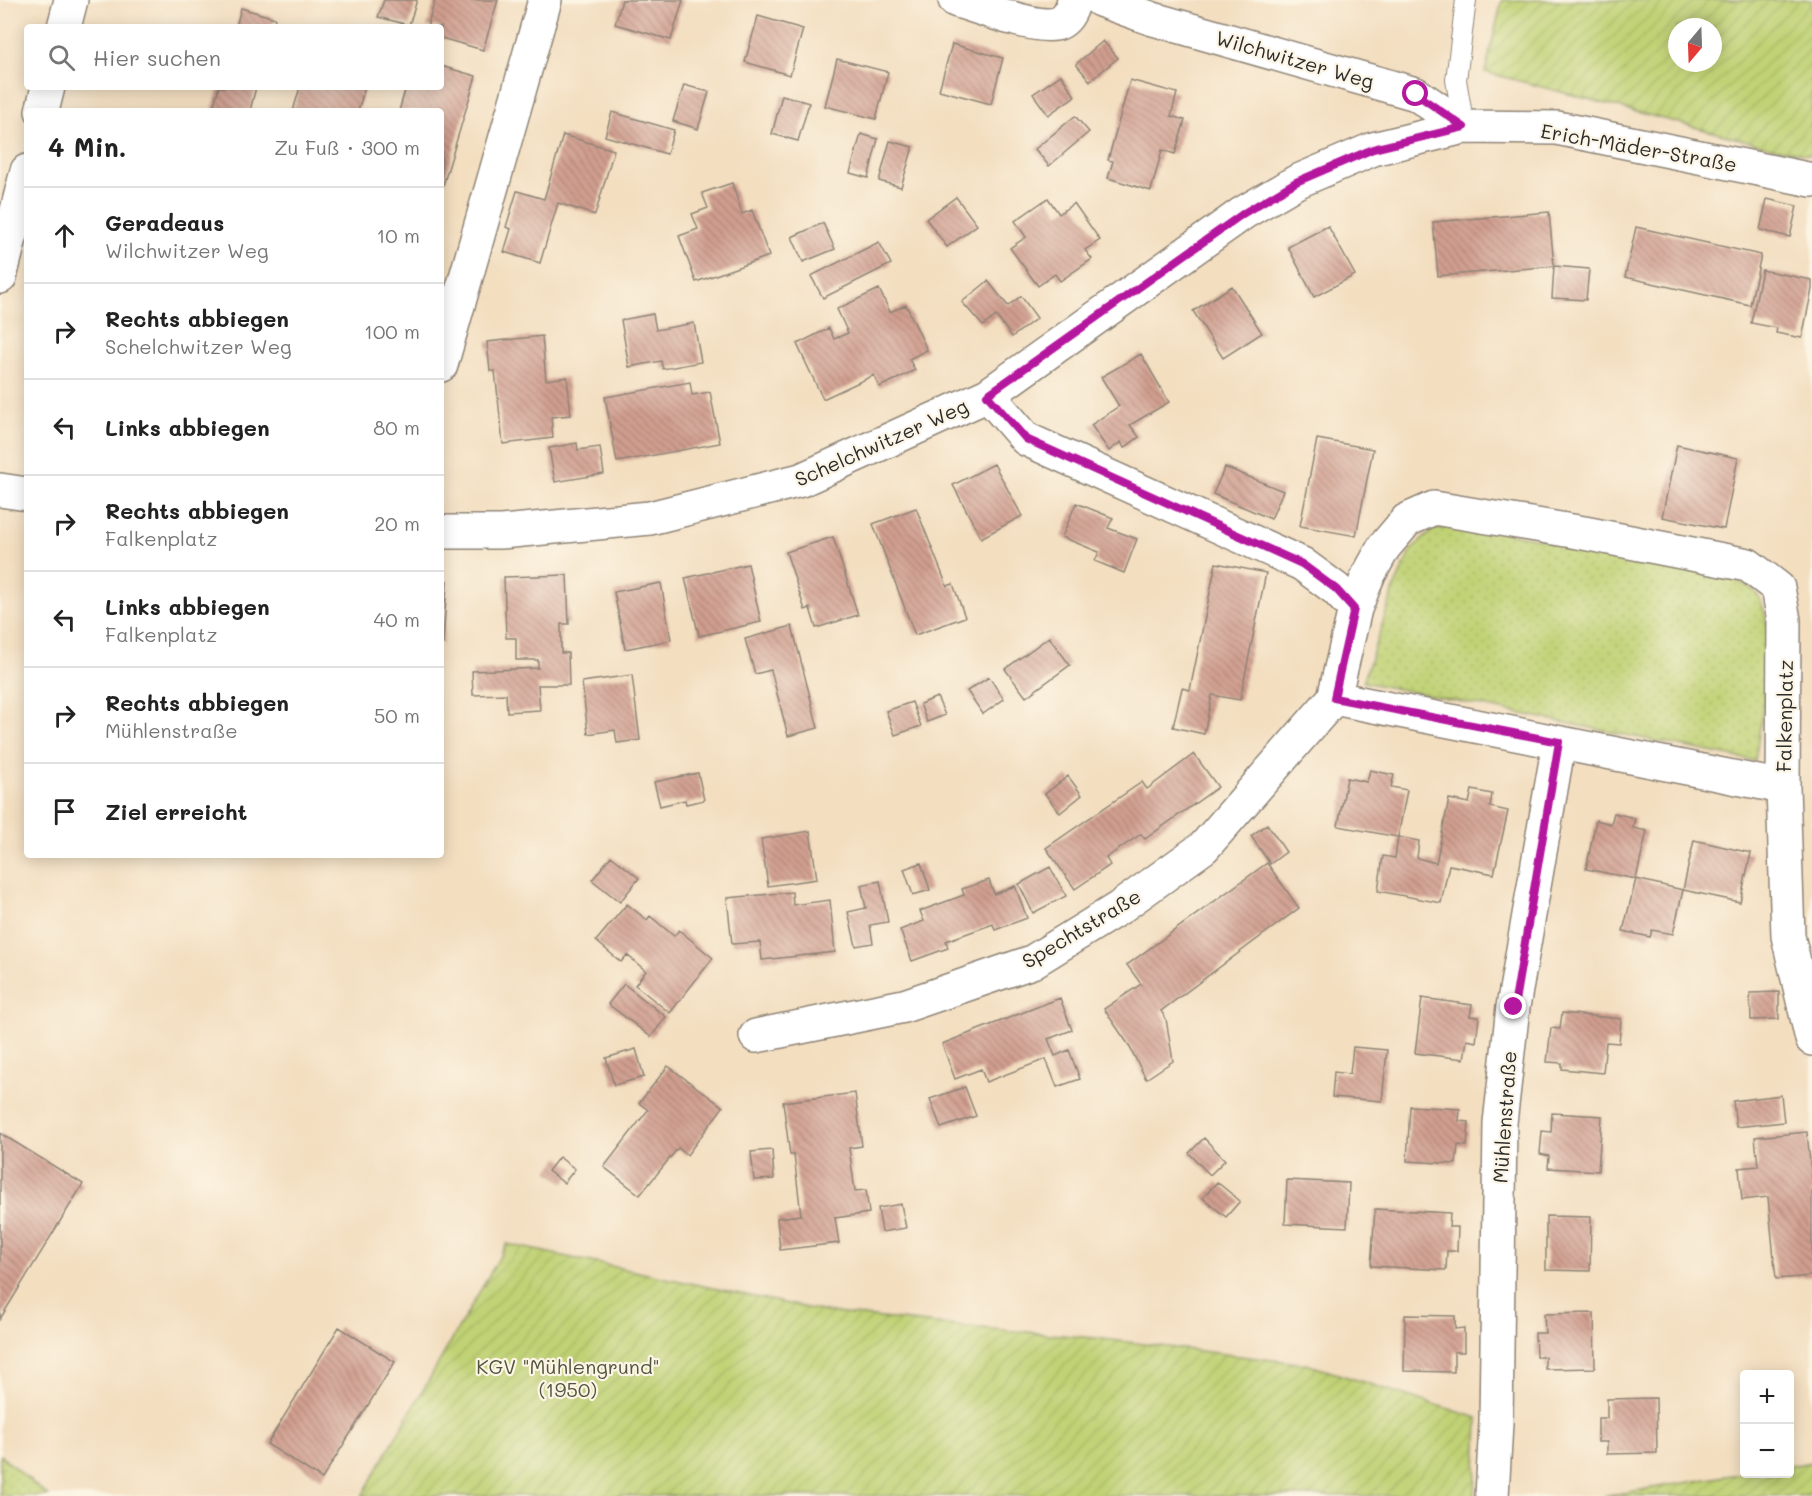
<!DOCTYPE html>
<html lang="de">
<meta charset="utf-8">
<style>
:root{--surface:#fff;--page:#f2f2f2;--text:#222;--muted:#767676;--line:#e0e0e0}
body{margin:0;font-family:Mali,sans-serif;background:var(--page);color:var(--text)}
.controls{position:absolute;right:18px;bottom:18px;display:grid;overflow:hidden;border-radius:6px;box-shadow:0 3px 15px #0003}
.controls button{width:54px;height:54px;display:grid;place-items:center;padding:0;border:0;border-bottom:2px solid var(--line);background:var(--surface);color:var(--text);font:30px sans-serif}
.compass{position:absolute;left:1668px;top:18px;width:54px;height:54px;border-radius:50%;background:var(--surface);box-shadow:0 3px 15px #0003;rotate:199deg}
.stop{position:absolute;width:18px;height:18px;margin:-14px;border:4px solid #b5179e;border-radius:50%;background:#fff}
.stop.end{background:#b5179e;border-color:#fff;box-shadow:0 2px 6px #0008}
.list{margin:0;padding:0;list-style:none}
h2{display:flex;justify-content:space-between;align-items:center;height:78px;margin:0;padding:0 24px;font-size:26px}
h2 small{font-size:20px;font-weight:400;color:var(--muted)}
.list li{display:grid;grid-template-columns:39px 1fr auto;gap:18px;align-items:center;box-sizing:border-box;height:96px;padding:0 24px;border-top:2px solid var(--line)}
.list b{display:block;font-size:22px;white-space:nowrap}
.list p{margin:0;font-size:20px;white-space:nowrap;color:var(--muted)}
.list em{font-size:20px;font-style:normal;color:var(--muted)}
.icon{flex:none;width:33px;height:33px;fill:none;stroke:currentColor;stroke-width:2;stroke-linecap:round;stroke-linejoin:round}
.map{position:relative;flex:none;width:1812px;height:1496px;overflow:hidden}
.search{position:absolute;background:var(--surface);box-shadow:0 3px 15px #0003;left:24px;top:24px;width:420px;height:66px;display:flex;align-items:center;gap:15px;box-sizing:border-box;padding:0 21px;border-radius:6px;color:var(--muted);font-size:22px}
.panel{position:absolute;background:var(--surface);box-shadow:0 3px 15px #0003;left:24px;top:108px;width:420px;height:750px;border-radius:6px}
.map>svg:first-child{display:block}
.grass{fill:url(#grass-dots);stroke:#767e50;stroke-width:1.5}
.garden{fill:url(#garden-furrows);stroke:#767e50;stroke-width:1.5;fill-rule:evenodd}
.building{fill:url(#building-back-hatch)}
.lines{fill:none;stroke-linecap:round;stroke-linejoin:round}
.service-casing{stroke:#8f8476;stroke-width:22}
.minor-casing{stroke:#8f8476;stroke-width:36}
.service{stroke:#fff;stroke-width:20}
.minor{stroke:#fff;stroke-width:33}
.route{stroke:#b5179e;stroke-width:8}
.labels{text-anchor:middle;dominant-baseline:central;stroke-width:4.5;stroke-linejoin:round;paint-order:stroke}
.street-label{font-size:20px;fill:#2b2b2b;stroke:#fcf5e5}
.park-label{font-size:20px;fill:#50553e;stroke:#fcf5e5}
</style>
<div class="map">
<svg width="1812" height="1496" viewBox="0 0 1812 1496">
<defs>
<pattern id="grass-dots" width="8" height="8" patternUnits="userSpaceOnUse" patternTransform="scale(1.5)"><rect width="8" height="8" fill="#c0d275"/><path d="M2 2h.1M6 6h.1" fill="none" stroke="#a5b465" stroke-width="1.8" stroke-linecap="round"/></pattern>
<pattern id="garden-furrows" width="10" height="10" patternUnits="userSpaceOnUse" patternTransform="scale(1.5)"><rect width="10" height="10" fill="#c0d275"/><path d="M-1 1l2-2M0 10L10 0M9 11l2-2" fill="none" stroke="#a5b465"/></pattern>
<pattern id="building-back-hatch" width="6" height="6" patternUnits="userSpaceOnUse" patternTransform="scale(1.5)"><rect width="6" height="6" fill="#d19f90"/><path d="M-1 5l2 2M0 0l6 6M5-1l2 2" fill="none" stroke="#aa8276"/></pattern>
</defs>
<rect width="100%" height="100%" fill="#fcf5e5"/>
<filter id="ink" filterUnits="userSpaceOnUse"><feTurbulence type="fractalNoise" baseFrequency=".0167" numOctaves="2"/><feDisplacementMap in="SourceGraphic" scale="12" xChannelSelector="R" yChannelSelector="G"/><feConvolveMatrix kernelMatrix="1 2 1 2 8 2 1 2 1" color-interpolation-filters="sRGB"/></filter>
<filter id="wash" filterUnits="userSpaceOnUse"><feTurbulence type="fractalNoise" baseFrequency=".008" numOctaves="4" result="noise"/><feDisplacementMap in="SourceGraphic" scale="24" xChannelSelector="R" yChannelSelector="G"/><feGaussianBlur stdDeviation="1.35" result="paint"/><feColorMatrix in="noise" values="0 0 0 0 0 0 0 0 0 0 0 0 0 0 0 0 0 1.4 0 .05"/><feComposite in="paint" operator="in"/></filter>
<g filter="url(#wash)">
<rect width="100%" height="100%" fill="#f3dec0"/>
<!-- grass -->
<path class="grass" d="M1455 523 1727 575C1736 580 1748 585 1755 592 1781 620 1760 724 1755 761L1363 682 1395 586 1411 550 1432 531Z
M0 1455 48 1496H0Z"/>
<!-- garden -->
<path class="garden" d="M1502 0H1812V155L1777 149 1485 72ZM1677 27H1713V63H1677Z
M507 1244 826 1312 946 1325 1095 1338 1306 1364 1478 1418 1475 1496H362Z
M1812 1462V1496H1604L1744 1473 1790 1474V1466Z"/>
<g id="blocks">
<!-- building -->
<path class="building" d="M384 0H417L409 25 378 17Z
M435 0H498L483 50 441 38V27H427Z
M622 0H683L671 40 615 24Z
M241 8 275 18 273 27H236Z
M758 16 803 29 790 75 745 62Z
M1103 41 1118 58 1090 81 1076 64Z
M952 44 1003 58 991 104 939 90Z
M837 59 888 72 876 119 825 106Z
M441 66 476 76 442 189 441 111H399L406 87H441Z
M1061 75 1075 96 1048 115 1033 94Z
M1130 80 1177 93 1171 116 1185 120 1175 154 1162 150 1151 191 1108 178 1113 161 1108 160Z
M684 85 709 92 698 129 673 121Z
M219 87H256L250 111H212Z
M300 87H365L358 111H293Z
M782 95 809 103 798 141 772 134Z
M612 112 674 130 667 154 605 136Z
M1075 116 1089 132 1049 166 1035 149Z
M861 134 878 139 868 178 850 173Z
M563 135 614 150 595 215 558 203 540 263 504 252 511 229 506 227 517 191 544 199Z
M890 141 913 147 901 187 879 181Z
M732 183 742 214 752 210 769 256 696 282 679 236 698 229 692 214 708 208 702 193Z
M956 197 977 225 947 247 926 219Z
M1048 198 1059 214 1074 203 1100 240 1085 250 1092 259 1060 281 1055 274 1038 286 1010 248 1026 237 1015 221Z
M1767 199 1797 206 1790 237 1760 230Z
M1549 212 1554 266 1438 276 1433 222Z
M823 223 835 249 803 262 792 237Z
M1328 226 1355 275 1314 297 1288 247Z
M1636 227 1761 255 1750 305 1625 277Z
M879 242 891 264 823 298 811 276Z
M1554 266 1589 269 1586 300 1552 298Z
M1762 270 1812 280V289L1802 338 1776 333 1777 328 1751 323Z
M988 281 1008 306 1021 296 1037 318 1012 337 996 316 983 326 962 302Z
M1232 286 1262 333 1223 358 1193 311Z
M879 289 890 312 906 305 927 350 909 359 915 370 897 379 879 387 874 375 823 399 797 344 829 328 834 339 848 333 837 309Z
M653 314 656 330 694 323 701 362 663 369 661 361 629 367 621 320Z
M542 336 546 380 567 377 571 415 551 417 553 438 503 444 495 371H490L487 342Z
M1141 354 1169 402 1130 425 1139 437 1124 448 1121 442 1109 451 1091 425 1119 406 1101 377Z
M690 382 692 395 710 392 720 443 617 462 605 397Z
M1317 439 1373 449 1356 536 1300 526Z
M577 443 578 450 600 447 604 474 555 482 549 448Z
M1677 445 1738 458 1724 529 1662 517Z
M994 464 1022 516 981 538 953 485Z
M1225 467 1283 491 1271 519 1213 494Z
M1076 503 1113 518 1108 528 1137 539 1124 573 1095 561 1099 552 1062 537Z
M916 508 947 586 953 584 965 617 915 635 873 524Z
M833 537 858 615 816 628 810 608 805 610 786 552Z
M1216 563 1266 573 1240 700 1212 695 1204 734 1173 727 1182 688 1190 690Z
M748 564 761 622 699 636 685 578Z
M567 575 569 624H561V653H568L569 685H538L540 710 507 712 506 694 473 695 472 671 538 668V660H516V638H506L504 577Z
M441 581H447L443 644H441Z
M661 583 671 640 625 649 614 592Z
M792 626 818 728 788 736 771 670 755 674 745 639Z
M1049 637 1070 665 1026 697 1005 669Z
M632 675 640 740 617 743 615 730 588 734 582 682Z
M989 677 1004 699 983 714 967 691Z
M937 697 945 715 927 722 920 704Z
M912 702 921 726 895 735 886 711Z
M1194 754 1218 787 1145 839 1141 834 1106 858 1110 865 1075 889 1046 848 1142 782 1147 789Z
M1370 770 1394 775 1391 787 1407 790 1398 837 1419 841 1417 858 1436 863 1449 799 1469 803 1472 790 1492 794 1490 807 1508 811 1494 874 1449 865 1441 903 1378 891 1383 856 1395 858 1398 837 1338 826 1347 778 1367 782Z
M698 773 704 800 686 804 685 800 660 806 654 782Z
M1068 776 1082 795 1060 813 1045 794Z
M1614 813 1635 818 1633 828 1647 831 1636 879 1586 869 1596 820 1611 824Z
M1267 824 1286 852 1270 864 1251 836Z
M810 831 817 879 768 886 761 839Z
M1694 840 1751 853 1740 902 1683 890Z
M611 856 639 878 620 902 592 880Z
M921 863 930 890 913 895 904 869Z
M1267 863 1299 908 1161 1011 1166 1019 1173 1061 1146 1079 1128 1044 1104 1009 1141 984 1127 965Z
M1050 867 1066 896 1033 913 1019 884Z
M1636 879 1683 890 1673 934 1652 930 1650 937 1623 931Z
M989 880 994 894 1015 886 1027 918 995 930 993 924 946 941 948 948 912 961 900 930 924 921 920 911 964 895 962 889Z
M880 881 888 922 870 925 873 943 856 946 848 912 866 908 861 885Z
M792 892 793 905 830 900 835 952 762 960 760 942 732 944 727 898Z
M627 904 647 920 650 916 674 936 679 930 713 958 670 1013 635 985 646 971 627 955 621 962 596 941Z
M624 984 666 1017 651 1037 608 1004Z
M1779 992V1019L1751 1020 1750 993Z
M1060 998 1072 1030 1048 1039 1055 1056 1069 1050 1080 1079 1057 1087 1046 1059 986 1082 981 1069 955 1079 942 1044Z
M1422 998 1472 1005 1470 1016 1479 1017 1476 1042 1467 1040 1464 1059 1415 1053Z
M1562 1013 1621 1019 1619 1043 1606 1042 1603 1073 1562 1069V1063L1547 1062 1551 1028 1560 1029Z
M1353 1047 1387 1050 1382 1101 1332 1097 1334 1072 1350 1074Z
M636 1049 644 1077 614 1085 606 1058Z
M668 1066 723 1107 687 1155 678 1148 640 1195 604 1167 648 1110 639 1103Z
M965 1087 976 1116 941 1128 930 1099Z
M855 1093 862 1146 849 1148 855 1191 866 1190 869 1213 835 1218 839 1243 780 1250 777 1218 801 1215 794 1155H790L783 1102Z
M1781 1095 1784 1122 1736 1127 1733 1101Z
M1410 1106 1460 1109 1459 1121 1469 1122 1467 1146 1458 1145 1456 1164 1407 1161Z
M1552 1113 1602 1116 1598 1171 1548 1168 1549 1156 1540 1154 1542 1131 1551 1132Z
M1807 1132 1812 1182V1276L1776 1279 1768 1197 1742 1200 1739 1168 1758 1166 1755 1137Z
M0 1133 83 1184 0 1319Z
M1204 1138 1225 1160 1210 1175 1189 1153Z
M772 1150 774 1179 754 1180 751 1152Z
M559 1157 575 1169 564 1183 548 1171Z
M1287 1180 1349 1183 1347 1227 1285 1224Z
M1217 1182 1240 1201 1226 1217 1203 1198Z
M901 1204 906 1228 882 1232 878 1208Z
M1375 1209 1450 1213 1449 1227H1458L1457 1251H1447L1446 1270 1371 1266Z
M1546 1216 1591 1217 1590 1271 1546 1270Z
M1594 1313 1595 1368 1545 1369V1357H1536L1535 1333H1545L1544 1314Z
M1405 1315 1455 1316V1329L1464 1328V1352H1454V1372L1404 1371Z
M339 1327 395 1362 322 1479 267 1444Z
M1656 1398 1657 1453 1607 1454V1442H1598V1418H1607V1399Z"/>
</g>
</g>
<g filter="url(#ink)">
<use href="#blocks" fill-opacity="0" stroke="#8f8476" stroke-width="1.5"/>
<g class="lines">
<defs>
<path id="service" d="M1464 127 1456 80 1466 0"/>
<path id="minor" d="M955 0C977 7 1040 31 1059 23 1068 19 1072 8 1074 0
M1100 0 1153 19 1416 94 1464 127
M64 27 71 0
M42 111 48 87
M0 277 27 171
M441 365 545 0
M988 395 1026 439 1302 564 1336 589 1355 609
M0 490 27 494
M1434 508 1584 533 1748 565 1778 588 1784 620 1783 787 1334 698 1355 609 1368 576 1384 547 1407 520Z
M441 532H501L650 518 801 480 988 395 1243 213 1296 182 1373 149 1464 127 1557 128 1812 180
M1783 787 1788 936 1812 1039
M756 1036 904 1006 1032 962 1119 908 1204 847 1334 698
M1492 1496 1496 1423 1500 1123 1513 1007 1559 743"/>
</defs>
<!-- service casing -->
<use href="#service" class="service-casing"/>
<!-- minor casing -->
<use href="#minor" class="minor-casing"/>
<!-- service -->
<use href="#service" class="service"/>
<!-- minor -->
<use href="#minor" class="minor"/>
</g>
</g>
<g class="lines" filter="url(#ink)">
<!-- route -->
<path class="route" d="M1416 94 1464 127 1373 149 1296 182 1244 213 987 395 1026 439 1302 564 1336 589 1354 609 1334 698 1559 742 1514 1007"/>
</g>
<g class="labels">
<!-- street labels -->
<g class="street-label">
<text transform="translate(1295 59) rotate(16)">Wilchwitzer Weg</text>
<text transform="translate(1639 147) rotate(10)">Erich-Mäder-Straße</text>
<text transform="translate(881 442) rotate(-24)">Schelchwitzer Weg</text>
<text transform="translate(1784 716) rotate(-89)">Falkenplatz</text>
<text transform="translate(1081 928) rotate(-31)">Spechtstraße</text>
<text transform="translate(1504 1117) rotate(-86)">Mühlenstraße</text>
</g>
<!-- park labels -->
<g class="park-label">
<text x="568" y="1366">KGV "Mühlengrund"<tspan x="568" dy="23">(1950)</tspan></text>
</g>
</g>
</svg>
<div class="controls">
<button>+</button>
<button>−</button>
</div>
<svg class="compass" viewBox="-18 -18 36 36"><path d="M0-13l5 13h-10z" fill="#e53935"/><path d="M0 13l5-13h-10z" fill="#767676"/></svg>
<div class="stop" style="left:1416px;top:94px"></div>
<div class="stop end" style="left:1514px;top:1007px"></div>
<div class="search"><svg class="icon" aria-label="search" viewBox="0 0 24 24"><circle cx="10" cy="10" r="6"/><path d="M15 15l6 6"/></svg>Hier suchen</div>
<section class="panel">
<h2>4 Min.<small>Zu Fuß · 300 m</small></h2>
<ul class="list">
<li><svg class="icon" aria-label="ahead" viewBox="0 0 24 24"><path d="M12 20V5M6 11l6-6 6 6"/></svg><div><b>Geradeaus</b><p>Wilchwitzer Weg</p></div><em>10 m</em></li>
<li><svg class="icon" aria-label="right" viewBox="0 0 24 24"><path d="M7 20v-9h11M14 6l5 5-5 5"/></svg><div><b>Rechts abbiegen</b><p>Schelchwitzer Weg</p></div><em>100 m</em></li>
<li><svg class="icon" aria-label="left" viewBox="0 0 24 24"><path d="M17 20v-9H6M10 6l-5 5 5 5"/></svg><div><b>Links abbiegen</b></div><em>80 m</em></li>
<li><svg class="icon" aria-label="right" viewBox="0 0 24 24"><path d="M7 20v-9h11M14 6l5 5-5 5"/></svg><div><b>Rechts abbiegen</b><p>Falkenplatz</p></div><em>20 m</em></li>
<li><svg class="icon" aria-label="left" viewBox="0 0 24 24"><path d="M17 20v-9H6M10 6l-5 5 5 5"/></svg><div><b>Links abbiegen</b><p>Falkenplatz</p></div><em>40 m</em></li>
<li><svg class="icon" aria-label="right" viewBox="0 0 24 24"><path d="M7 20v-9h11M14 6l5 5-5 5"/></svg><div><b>Rechts abbiegen</b><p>Mühlenstraße</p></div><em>50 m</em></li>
<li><svg class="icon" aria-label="arrive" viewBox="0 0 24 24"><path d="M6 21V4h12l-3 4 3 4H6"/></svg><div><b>Ziel erreicht</b></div></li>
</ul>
</section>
</div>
